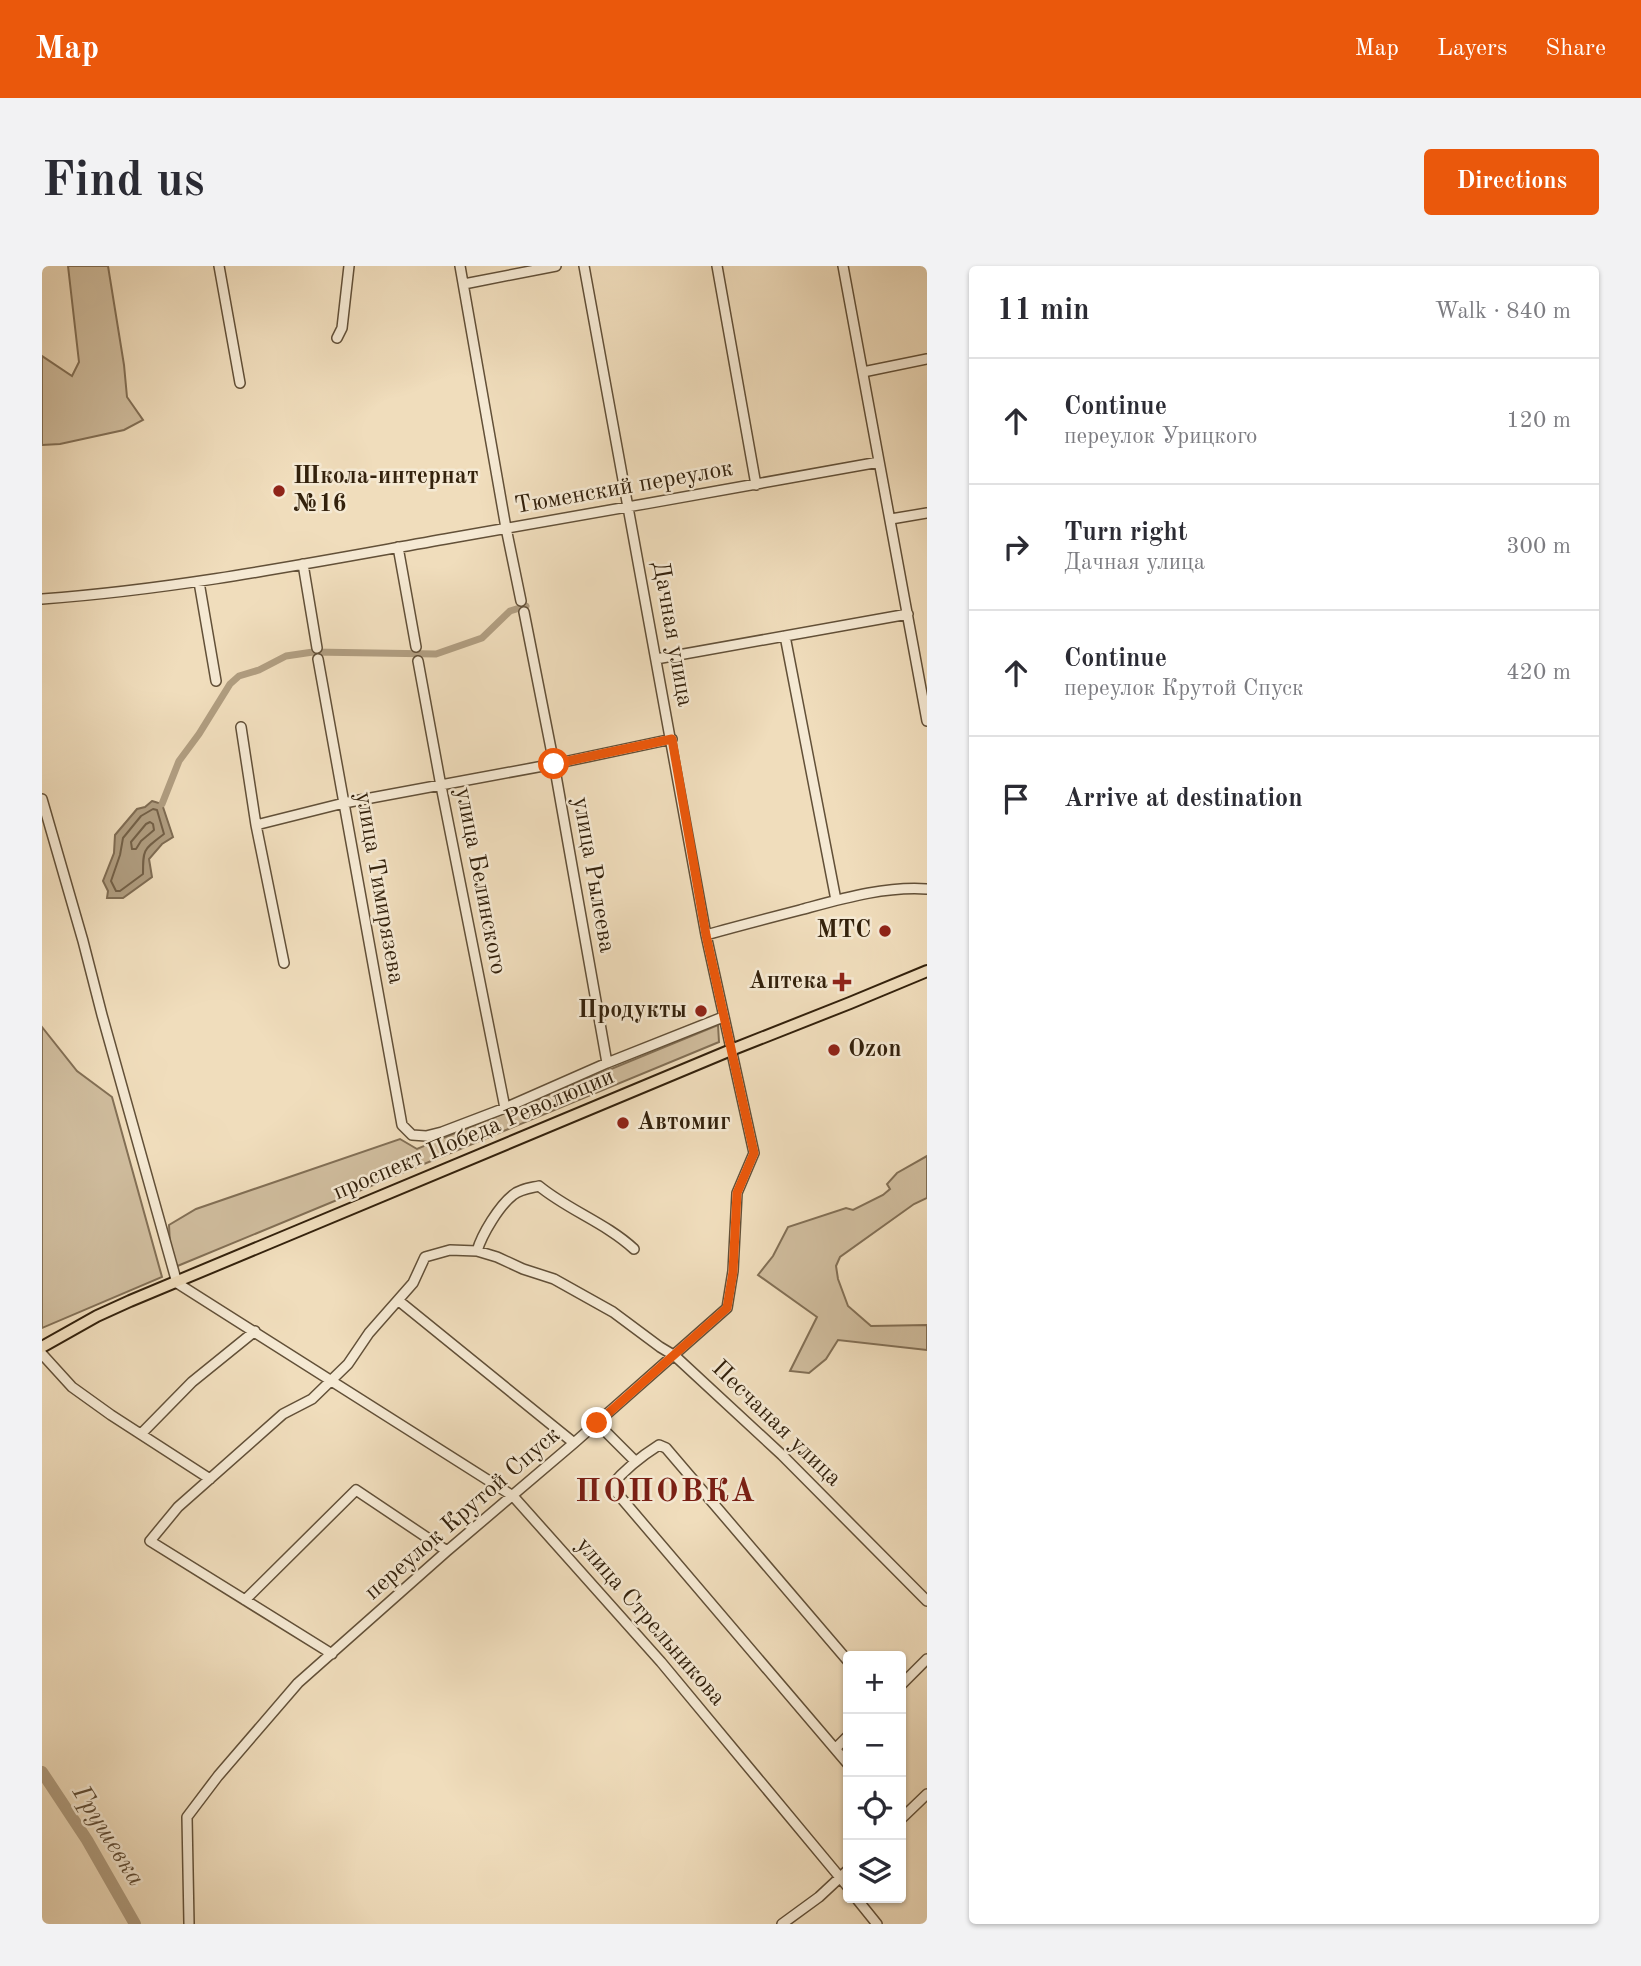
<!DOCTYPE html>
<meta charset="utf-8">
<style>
:root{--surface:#fff;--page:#f2f2f3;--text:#2b2b33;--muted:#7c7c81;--line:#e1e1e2;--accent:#ea580c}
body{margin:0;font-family:"Old Standard TT",serif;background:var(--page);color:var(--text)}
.controls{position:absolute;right:21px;bottom:21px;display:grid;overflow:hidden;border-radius:7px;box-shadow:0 2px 5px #0004}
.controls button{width:63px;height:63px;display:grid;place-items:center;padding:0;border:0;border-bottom:2px solid var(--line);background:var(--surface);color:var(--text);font:35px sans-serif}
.stop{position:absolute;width:21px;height:21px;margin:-16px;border:5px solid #ea580c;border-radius:50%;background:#fff}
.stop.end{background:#ea580c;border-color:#fff;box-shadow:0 2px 7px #0008}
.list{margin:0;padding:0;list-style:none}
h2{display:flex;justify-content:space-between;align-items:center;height:91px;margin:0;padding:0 28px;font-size:30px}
h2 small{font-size:23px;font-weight:400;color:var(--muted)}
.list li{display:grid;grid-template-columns:46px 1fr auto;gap:21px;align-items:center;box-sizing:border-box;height:126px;padding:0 28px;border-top:2px solid var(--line)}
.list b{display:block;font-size:26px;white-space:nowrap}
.list p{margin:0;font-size:23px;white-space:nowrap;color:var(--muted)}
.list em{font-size:23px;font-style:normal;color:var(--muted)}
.icon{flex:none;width:38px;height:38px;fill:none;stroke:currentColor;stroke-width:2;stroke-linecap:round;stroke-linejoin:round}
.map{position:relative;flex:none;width:885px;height:1658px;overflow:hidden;border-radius:7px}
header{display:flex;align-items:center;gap:42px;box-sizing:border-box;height:98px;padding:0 35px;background:var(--accent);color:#fff}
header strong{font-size:33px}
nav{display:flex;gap:38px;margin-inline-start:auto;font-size:24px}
.intro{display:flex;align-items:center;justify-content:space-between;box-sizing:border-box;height:168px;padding:0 42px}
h1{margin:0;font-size:49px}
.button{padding:18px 32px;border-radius:7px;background:var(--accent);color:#fff;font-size:24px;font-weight:700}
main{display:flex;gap:42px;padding:0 42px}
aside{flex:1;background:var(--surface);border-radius:7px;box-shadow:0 2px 5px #0004}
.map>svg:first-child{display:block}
.green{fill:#d0bd9e;stroke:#826f55;stroke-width:2}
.water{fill:#b09d80;stroke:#7e6b52;stroke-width:2}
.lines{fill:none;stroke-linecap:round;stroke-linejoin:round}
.shore{stroke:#725f46;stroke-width:2}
.canal{stroke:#b09d80;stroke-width:7}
.river{stroke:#b09d80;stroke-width:12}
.minor-casing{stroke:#625038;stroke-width:12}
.major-casing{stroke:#33210c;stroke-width:14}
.minor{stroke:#f5e9d3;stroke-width:9}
.major{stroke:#f0ddbc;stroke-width:10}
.route{stroke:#ea580c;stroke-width:9}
.poi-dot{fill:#8f2418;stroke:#f5e9d3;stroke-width:2.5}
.labels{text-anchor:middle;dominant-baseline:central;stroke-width:5;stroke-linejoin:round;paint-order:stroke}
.poi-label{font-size:24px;font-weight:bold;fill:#33210c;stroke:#f5e9d3;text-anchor:start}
.street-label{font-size:24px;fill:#33210c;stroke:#f5e9d3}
.water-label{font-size:26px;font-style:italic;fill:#5f4c35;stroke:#f5e9d3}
.district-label{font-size:32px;font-weight:bold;letter-spacing:2px;fill:#7a1f14;stroke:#f5e9d3}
</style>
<header>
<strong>Map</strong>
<nav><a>Map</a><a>Layers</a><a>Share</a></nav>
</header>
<div class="intro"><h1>Find us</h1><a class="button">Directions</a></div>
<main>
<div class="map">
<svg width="885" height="1658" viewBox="0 0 885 1658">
<rect width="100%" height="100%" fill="#f0ddbc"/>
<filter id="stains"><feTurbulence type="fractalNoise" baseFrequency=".00286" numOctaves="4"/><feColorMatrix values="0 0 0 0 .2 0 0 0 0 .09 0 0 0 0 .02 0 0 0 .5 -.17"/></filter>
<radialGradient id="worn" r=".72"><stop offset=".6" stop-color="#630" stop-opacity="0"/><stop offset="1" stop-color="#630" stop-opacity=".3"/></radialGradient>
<!-- green -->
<path class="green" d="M26 0H66L82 99 85 131 101 154 82 164 18 178 0 179V90L30 110 37 96Z
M676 759 677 776 133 1001 128 978 127 959 154 943 358 873 375 883Z
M0 761 35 805 70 831 120 1011 0 1062Z
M885 890V932L872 938 798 991 794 1000 796 1013 806 1040 829 1060 885 1059V1084L796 1074 784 1093 767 1107 748 1105 775 1051 716 1009 731 990 746 961 804 942 811 944 841 929 848 923 845 918 855 907Z"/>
<!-- water -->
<path class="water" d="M110 535 120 538 131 571 120 578 107 593 110 611 81 632H65L66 625 61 615 72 587 73 569 95 543 103 541Z"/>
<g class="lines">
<!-- shore -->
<path class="shore" d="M111 543 115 544 122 568C101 584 101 583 101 608L78 625H74L69 615 78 589 81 572 99 550Z
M108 556 111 558 112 564 99 575 94 583H90L89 576 104 558Z"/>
<!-- canal -->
<path class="canal" d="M120 538 137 495 157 468 188 418 197 410 217 404 244 390 271 386 394 388 440 372 468 345 484 340"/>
<!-- river -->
<path class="river" d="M0 1506 45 1574 93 1658"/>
<defs>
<path id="minor" d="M177 0 198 117
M418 0 464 262 479 335
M675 0 714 219
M801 0 885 455
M422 18 514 0
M295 72 300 62 307 0
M821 106 885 93
M849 253 885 247
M356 281 374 381
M261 298 275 382
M157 316 174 415
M0 333C138 323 273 296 409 272 552 247 694 222 837 196
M482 346 512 498 565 797
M743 370 794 634
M276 393 360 859 370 869 384 870 400 866 463 842 565 797 681 751
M614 393 866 348
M376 395 399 520 463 842
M199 461 214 559 242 697
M0 533 41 675 60 749 135 1017 471 1230 619 1396 806 1621
M214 559 302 537 512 498 630 473
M664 669C696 660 727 652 758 644 799 633 842 620 885 623
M435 985C440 968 457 940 471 929 478 923 488 922 497 920 526 944 564 957 592 983
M357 1035 532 1177
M0 1088 30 1121 69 1149 168 1213
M555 1157 593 1195
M99 1168 150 1116 213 1065
M203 1334 314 1224 405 1285
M290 1388 108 1275 136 1241 241 1148 270 1133 306 1098 327 1067 371 1017 383 991 408 984 435 985 455 991 481 1003 512 1013 571 1046 618 1081 633 1090 740 1189 885 1335
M806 1395 624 1182 617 1179C598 1191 583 1203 569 1220L806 1498
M859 1419 885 1393
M794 1482 806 1470
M859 1553 885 1528
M814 1632 835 1658
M147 1657 145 1551 176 1510 256 1417 405 1285 532 1177 685 1042 691 1005 695 927 712 887 664 669 542 0
M740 1658 777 1631 806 1604"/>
<path id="major" d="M0 1081 55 1050 88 1035 689 784 808 737 885 705"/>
</defs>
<!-- minor casing -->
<use href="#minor" class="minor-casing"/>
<!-- major casing -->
<use href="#major" class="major-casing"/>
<!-- minor -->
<use href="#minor" class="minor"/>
<!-- major -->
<use href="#major" class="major"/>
</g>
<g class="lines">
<!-- route -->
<path class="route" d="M512 498 630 473 664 669 712 887 695 927 691 1006 685 1042 555 1157"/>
</g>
<!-- markers -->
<g class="poi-dot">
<circle cx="237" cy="225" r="7"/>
<circle cx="843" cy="665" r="7"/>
<path d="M796.5 705.5h7v7h7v7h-7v7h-7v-7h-7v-7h7z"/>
<circle cx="659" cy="745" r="7"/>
<circle cx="792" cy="784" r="7"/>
<circle cx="581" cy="857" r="7"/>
</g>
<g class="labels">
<!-- poi labels -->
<g class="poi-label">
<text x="251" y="211">Школа-интернат<tspan x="251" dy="28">№16</tspan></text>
<text x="829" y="665" text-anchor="end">МТС</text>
<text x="786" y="716" text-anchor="end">Аптека</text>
<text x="645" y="745" text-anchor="end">Продукты</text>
<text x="806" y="784">Ozon</text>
<text x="595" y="857">Автомиг</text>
</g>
<!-- street labels -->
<g class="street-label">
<text transform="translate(582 222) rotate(-10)">Тюменский переулок</text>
<text transform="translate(630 368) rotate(80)">Дачная улица</text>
<text transform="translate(551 609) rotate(80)">улица Рылеева</text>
<text transform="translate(438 615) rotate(79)">улица Белинского</text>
<text transform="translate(337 622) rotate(80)">улица Тимирязева</text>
<text transform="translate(432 869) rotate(-23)">проспект Победа Революции</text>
<text transform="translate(734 1158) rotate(44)">Песчаная улица</text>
<text transform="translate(421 1248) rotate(-41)">переулок Крутой Спуск</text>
<text transform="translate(608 1356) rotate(49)">улица Стрельникова</text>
</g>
<!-- water labels -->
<g class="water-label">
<text transform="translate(66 1570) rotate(58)">Грушевка</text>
</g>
<!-- district labels -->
<g class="district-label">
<text x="624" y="1227">ПОПОВКА</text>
</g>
</g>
<rect width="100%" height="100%" filter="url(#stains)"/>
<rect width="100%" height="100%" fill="url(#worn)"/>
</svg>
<div class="controls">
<button>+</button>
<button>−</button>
<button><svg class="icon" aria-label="locate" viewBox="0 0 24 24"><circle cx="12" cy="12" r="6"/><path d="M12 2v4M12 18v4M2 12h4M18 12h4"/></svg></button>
<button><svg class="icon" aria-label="layers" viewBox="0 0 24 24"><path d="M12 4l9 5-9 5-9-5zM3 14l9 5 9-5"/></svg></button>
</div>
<div class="stop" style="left:512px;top:498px"></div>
<div class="stop end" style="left:555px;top:1157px"></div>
</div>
<aside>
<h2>11 min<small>Walk · 840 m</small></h2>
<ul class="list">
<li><svg class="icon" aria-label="ahead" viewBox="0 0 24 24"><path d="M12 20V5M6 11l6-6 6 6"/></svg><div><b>Continue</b><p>переулок Урицкого</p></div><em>120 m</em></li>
<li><svg class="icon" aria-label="right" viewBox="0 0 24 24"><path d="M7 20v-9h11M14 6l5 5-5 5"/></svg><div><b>Turn right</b><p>Дачная улица</p></div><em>300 m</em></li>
<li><svg class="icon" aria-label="ahead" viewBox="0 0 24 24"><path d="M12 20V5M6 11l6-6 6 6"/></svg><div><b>Continue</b><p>переулок Крутой Спуск</p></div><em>420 m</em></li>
<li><svg class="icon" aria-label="arrive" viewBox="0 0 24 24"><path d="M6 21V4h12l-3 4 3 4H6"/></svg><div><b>Arrive at destination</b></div></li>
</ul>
</aside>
</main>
